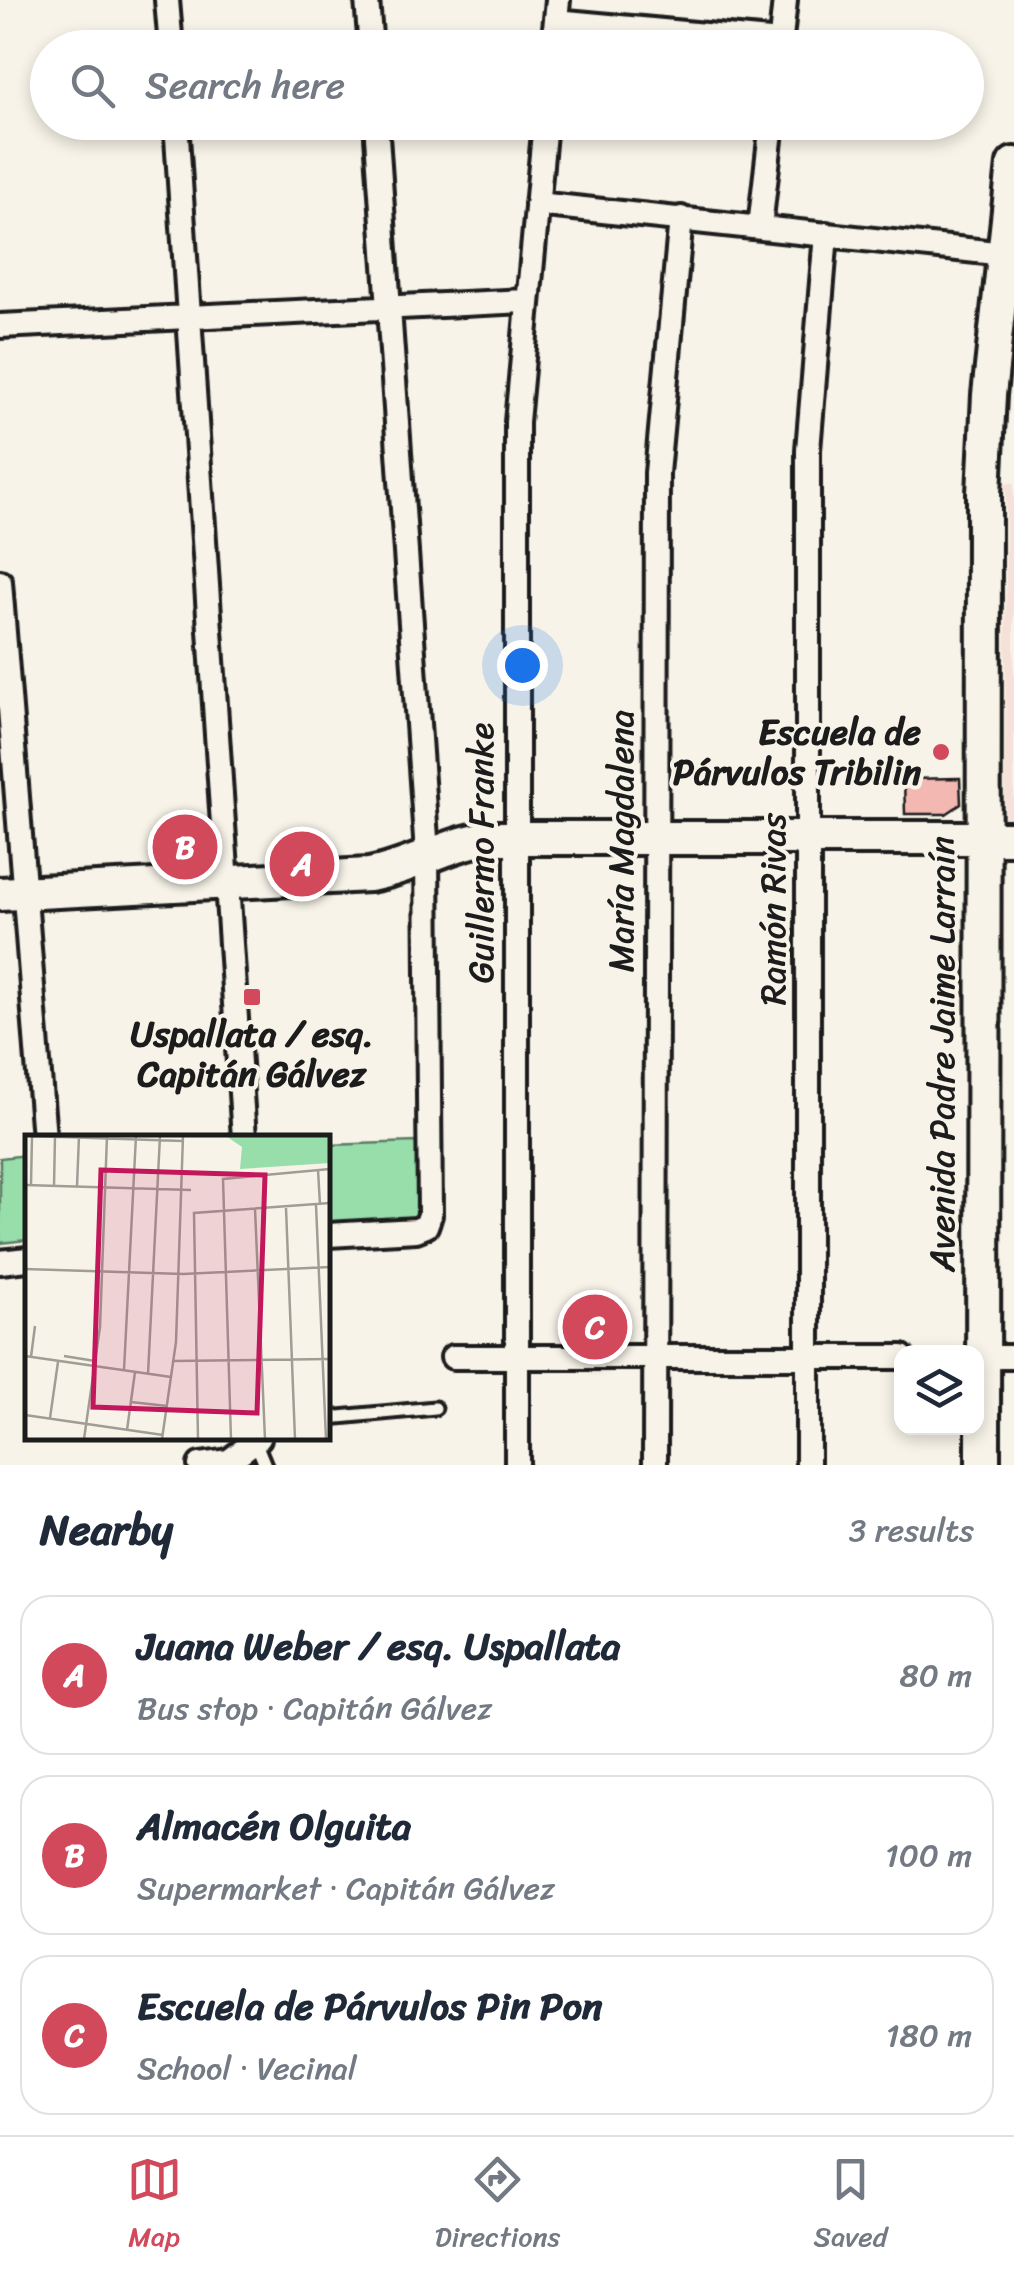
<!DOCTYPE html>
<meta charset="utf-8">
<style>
:root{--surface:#fff;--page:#f6f6f7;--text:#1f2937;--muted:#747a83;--line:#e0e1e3;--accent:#d1495b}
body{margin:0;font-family:Sriracha,sans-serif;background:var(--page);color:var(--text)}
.controls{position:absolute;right:30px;bottom:30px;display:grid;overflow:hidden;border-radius:20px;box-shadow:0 5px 15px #0003}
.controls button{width:90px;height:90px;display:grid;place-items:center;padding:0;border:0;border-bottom:2px solid var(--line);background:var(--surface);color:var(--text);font:50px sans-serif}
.you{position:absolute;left:522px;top:665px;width:35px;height:35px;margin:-25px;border:8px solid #fff;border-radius:50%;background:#1a73e8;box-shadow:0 0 0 15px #1a73e833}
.badge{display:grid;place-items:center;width:65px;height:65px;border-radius:50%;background:var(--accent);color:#fff;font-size:32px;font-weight:700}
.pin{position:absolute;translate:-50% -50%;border:5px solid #fff;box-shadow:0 2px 10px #0006}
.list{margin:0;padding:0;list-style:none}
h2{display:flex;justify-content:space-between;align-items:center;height:130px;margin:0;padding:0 40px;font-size:42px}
h2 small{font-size:32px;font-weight:400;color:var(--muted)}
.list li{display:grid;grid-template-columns:65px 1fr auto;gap:30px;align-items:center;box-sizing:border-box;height:160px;margin:0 20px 20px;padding:0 20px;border:2px solid var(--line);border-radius:30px}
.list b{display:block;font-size:38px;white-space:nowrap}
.list p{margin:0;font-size:32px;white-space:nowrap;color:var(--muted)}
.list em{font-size:32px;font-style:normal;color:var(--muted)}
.icon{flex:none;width:55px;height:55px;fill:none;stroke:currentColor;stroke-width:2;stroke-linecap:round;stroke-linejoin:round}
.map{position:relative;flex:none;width:1014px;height:1465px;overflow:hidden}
.search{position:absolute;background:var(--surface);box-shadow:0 5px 15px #0003;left:30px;right:30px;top:30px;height:110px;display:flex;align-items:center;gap:25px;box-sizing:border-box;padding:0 35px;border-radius:55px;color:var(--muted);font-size:38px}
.sheet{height:670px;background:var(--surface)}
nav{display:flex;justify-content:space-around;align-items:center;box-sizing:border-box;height:140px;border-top:2px solid var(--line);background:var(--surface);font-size:28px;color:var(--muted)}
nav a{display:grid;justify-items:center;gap:5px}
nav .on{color:var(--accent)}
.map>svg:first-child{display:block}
.built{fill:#f6e1d8}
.green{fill:#97deab;stroke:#5a7d64;stroke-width:2.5}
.building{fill:#f4b8b2;stroke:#1c1c1c;stroke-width:2.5}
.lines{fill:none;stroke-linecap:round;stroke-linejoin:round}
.lane-casing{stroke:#1c1c1c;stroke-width:19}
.street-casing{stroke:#1c1c1c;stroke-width:30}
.secondary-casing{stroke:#1c1c1c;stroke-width:40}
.lane{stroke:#f7f3e8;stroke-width:11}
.street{stroke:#f7f3e8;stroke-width:22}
.secondary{stroke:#f7f3e8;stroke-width:32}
.poi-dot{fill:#d1495b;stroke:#f7f3e8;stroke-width:4}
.labels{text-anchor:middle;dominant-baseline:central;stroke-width:8;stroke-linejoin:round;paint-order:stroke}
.poi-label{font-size:35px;font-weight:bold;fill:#1c1c1c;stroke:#f7f3e8;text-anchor:end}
.street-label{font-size:35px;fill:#1c1c1c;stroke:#f7f3e8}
.inset-road{fill:none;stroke:#9f9d96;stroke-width:2.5}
.view{fill:#c2185b;fill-opacity:0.15;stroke:#c2185b;stroke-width:5}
.inset-edge{fill:none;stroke:#1c1c1c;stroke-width:5}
</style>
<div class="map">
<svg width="1014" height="1465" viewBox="0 0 1014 1465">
<rect width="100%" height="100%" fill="#f7f3e8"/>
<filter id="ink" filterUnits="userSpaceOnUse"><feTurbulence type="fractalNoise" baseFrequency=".01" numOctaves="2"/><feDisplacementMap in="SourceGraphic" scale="20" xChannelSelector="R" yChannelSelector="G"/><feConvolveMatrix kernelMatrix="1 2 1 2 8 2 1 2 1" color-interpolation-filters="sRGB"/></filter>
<g filter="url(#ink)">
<!-- built -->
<path class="built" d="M1006 483H1014V819H1005Z"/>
<!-- green -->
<path class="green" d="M416 1142 419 1219 328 1222V1145Z
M27 1155V1240L0 1243V1158Z"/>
<!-- building -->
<path class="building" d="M960 778 961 804 946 814H905L904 779Z"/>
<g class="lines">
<defs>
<path id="lane" d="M328 1418 435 1408
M256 1443 265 1465"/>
<path id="street" d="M167 0 171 48
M367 0 371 48
M556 21 781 42
M553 48 558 0
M780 48 785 0
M176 122 244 1138
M537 204 1014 255
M760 227 772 122
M0 326 525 301
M0 582 44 1138
M328 1235 416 1230 426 1226 430 1215 427 853 376 122
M0 1262 28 1259
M453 1357H902
M976 1357H1014
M200 1465 229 1461 259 1438
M517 1465V422L545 122
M655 1465 657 473 681 218
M808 1465V450L826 234"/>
<path id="secondary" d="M0 894 369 875C411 868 445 844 488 838H1014
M983 1465 984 493 989 395 1014 164"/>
</defs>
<!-- lane casing -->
<use href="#lane" class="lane-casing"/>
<!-- street casing -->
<use href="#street" class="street-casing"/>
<!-- secondary casing -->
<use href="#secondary" class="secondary-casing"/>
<!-- lane -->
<use href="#lane" class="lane"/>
<!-- street -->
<use href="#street" class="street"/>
<!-- secondary -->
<use href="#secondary" class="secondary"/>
</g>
</g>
<!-- markers -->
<g class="poi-dot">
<circle cx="941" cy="752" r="10"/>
<rect x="242" y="987" width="20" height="20" rx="5"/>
</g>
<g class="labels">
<!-- poi labels -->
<g class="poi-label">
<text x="921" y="732">Escuela de<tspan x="921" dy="40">Párvulos Tribilin</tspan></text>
<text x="252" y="1034" text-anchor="middle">Uspallata / esq.<tspan x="252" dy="40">Capitán Gálvez</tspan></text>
</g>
<!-- street labels -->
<g class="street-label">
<text transform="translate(621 841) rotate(-90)">María Magdalena</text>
<text transform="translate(481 853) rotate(-90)">Guillermo Franke</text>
<text transform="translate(773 909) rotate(-90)">Ramón Rivas</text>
<text transform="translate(942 1054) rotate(-90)">Avenida Padre Jaime Larraín</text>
</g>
</g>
<!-- overview -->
<g transform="translate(25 1135)">
<rect width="305" height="305" fill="#f7f3e8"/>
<path d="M201 1H305V28L215 34 217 12Z" fill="#97deab"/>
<path class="inset-road" d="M7 1 158 6M293 35 295 70M0 50 166 55M6 50 7 1M29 51 30 1M52 51 54 1M291 70 301 304M261 73 270 304M230 74 240 304M0 134 158 139 305 132M0 221 146 242M39 221 70 226M6 222 10 191M148 226 305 224M99 235 111 1M123 239 135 1M106 267 142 271M0 280 138 300M25 283 33 227M102 295 110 237M59 304 75 192 82 1M137 304 151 207 158 1M173 304 169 78 305 68M206 304 198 44 305 34"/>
<path class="view" d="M76 35 240 40 232 278 68 272Z"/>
<rect width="305" height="305" class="inset-edge"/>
</g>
</svg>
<div class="controls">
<button><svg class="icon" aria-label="layers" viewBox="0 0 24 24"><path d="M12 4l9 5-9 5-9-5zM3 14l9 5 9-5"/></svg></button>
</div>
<div class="you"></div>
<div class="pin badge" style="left:302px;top:864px">A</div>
<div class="pin badge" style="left:185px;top:847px">B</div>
<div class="pin badge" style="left:595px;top:1327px">C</div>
<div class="search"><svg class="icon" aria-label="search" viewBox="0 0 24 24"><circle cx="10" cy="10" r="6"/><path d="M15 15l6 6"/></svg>Search here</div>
</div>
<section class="sheet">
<h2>Nearby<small>3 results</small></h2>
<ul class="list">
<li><span class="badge">A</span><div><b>Juana Weber / esq. Uspallata</b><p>Bus stop · Capitán Gálvez</p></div><em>80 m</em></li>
<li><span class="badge">B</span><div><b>Almacén Olguita</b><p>Supermarket · Capitán Gálvez</p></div><em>100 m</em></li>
<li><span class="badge">C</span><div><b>Escuela de Párvulos Pin Pon</b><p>School · Vecinal</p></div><em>180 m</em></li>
</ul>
</section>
<nav>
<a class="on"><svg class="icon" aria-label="map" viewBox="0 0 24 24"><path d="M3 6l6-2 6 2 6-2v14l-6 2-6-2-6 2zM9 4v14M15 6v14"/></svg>Map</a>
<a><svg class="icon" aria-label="directions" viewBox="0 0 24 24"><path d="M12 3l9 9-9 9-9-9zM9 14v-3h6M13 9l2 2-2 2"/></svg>Directions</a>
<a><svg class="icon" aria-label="saved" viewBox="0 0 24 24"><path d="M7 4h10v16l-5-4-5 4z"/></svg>Saved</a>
</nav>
